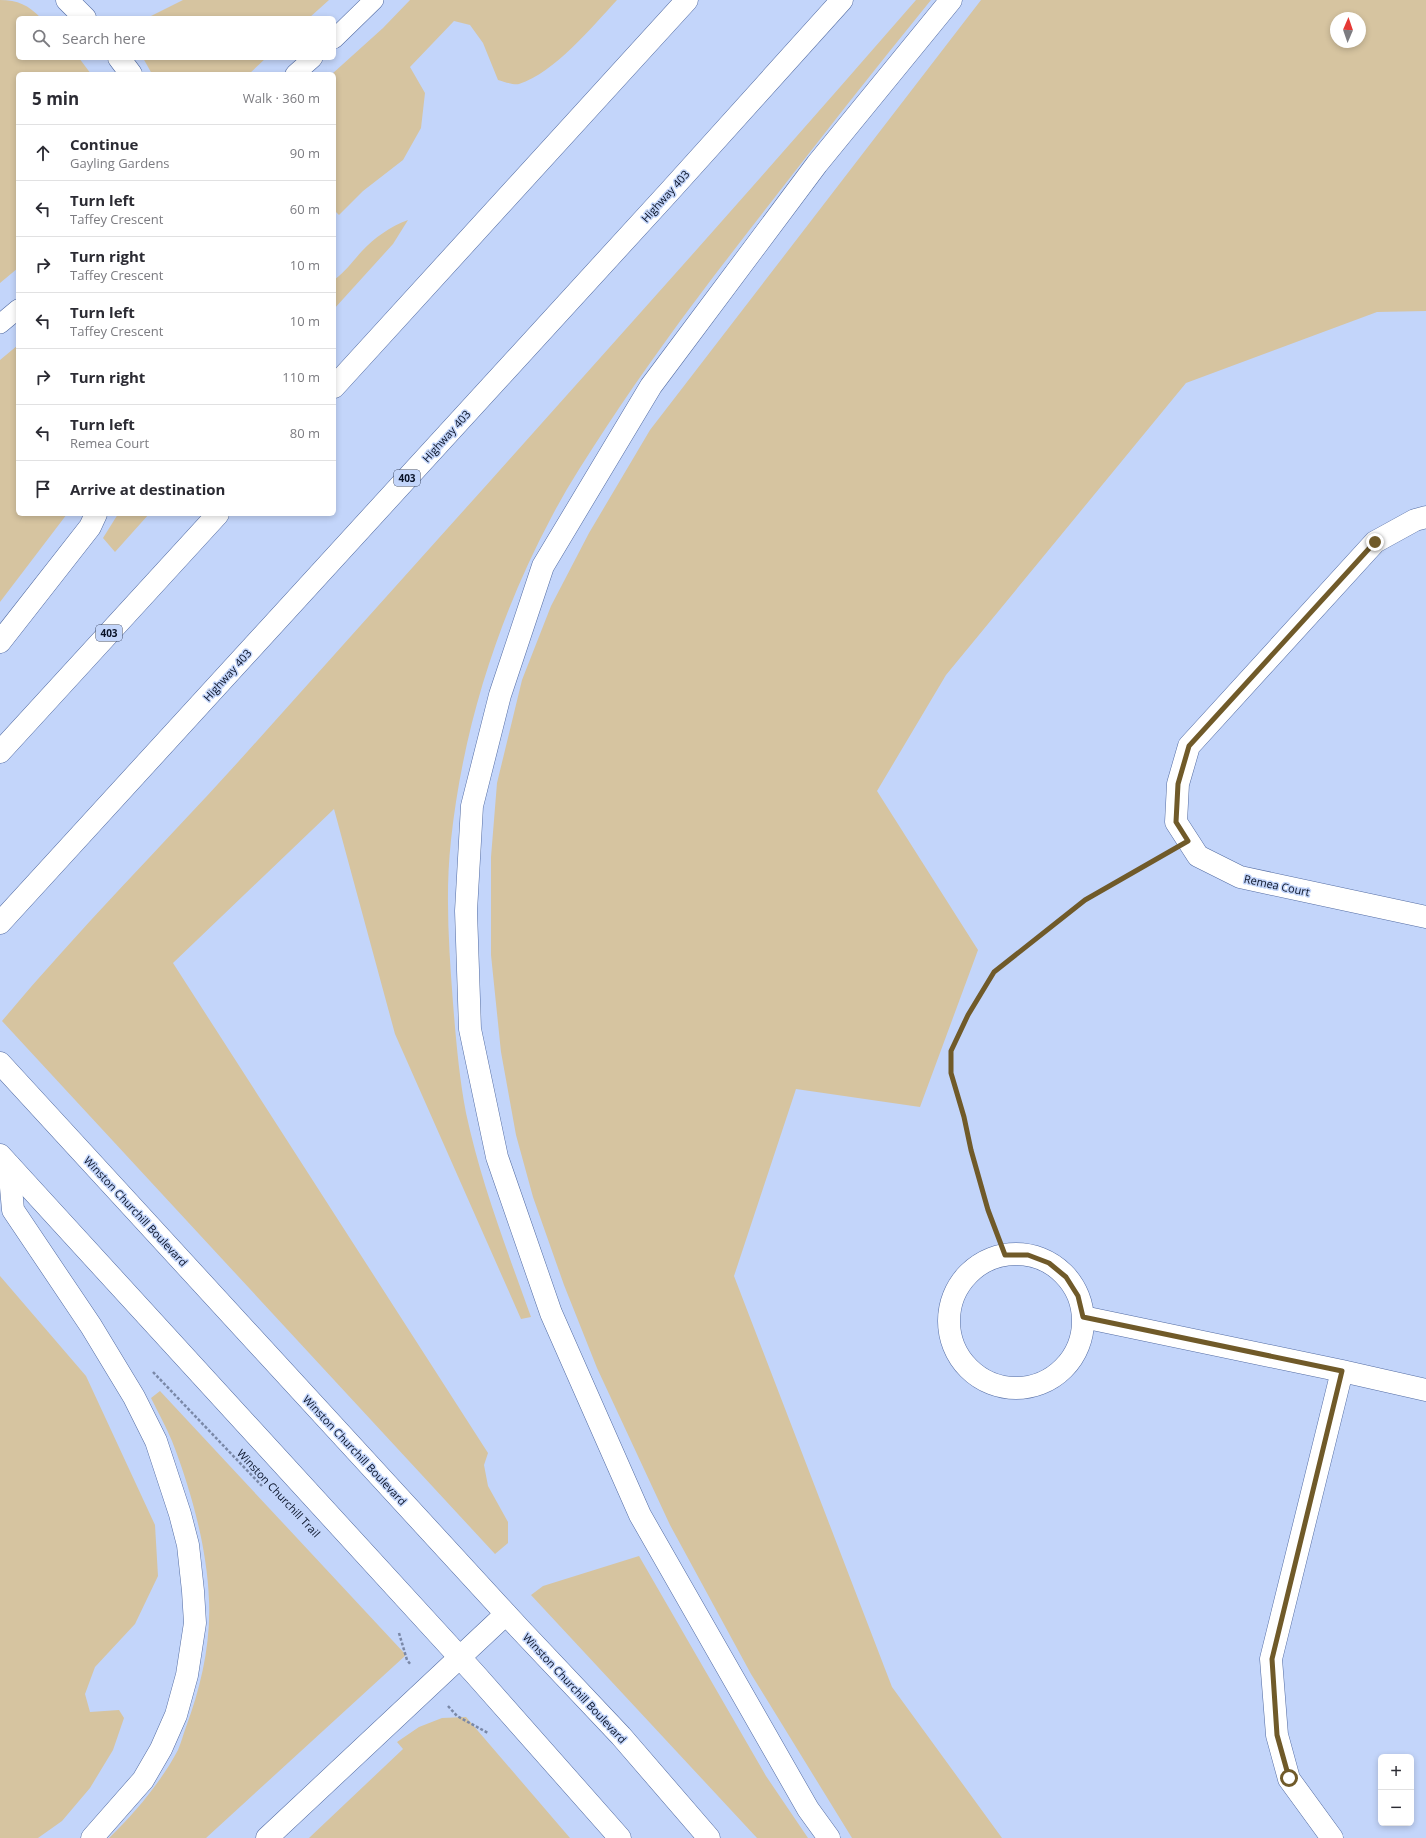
<!DOCTYPE html>
<meta charset="utf-8">
<style>
:root{--surface:#fff;--page:#f2f2f3;--text:#2b2b33;--muted:#7c7c81;--line:#e1e1e2}
body{margin:0;font-family:"Open Sans",sans-serif;background:var(--page);color:var(--text)}
.controls{position:absolute;right:12px;bottom:12px;display:grid;overflow:hidden;border-radius:6px;box-shadow:0 2px 6px #0003}
.controls button{width:36px;height:36px;display:grid;place-items:center;padding:0;border:0;border-bottom:1px solid var(--line);background:var(--surface);color:var(--text);font:20px sans-serif}
.compass{position:absolute;left:1330px;top:12px;width:36px;height:36px;border-radius:50%;background:var(--surface);box-shadow:0 2px 6px #0003;rotate:2deg}
.stop{position:absolute;width:12px;height:12px;margin:-9px;border:3px solid #705a29;border-radius:50%;background:#fff}
.stop.end{background:#705a29;border-color:#fff;box-shadow:0 1px 4px #0008}
.list{margin:0;padding:0;list-style:none}
h2{display:flex;justify-content:space-between;align-items:center;height:52px;margin:0;padding:0 16px;font-size:17px}
h2 small{font-size:13px;font-weight:400;color:var(--muted)}
.list li{display:grid;grid-template-columns:26px 1fr auto;gap:12px;align-items:center;box-sizing:border-box;height:56px;padding:0 16px;border-top:1px solid var(--line)}
.list b{display:block;font-size:15px;white-space:nowrap}
.list p{margin:0;font-size:13px;white-space:nowrap;color:var(--muted)}
.list em{font-size:13px;font-style:normal;color:var(--muted)}
.icon{flex:none;width:22px;height:22px;fill:none;stroke:currentColor;stroke-width:2;stroke-linecap:round;stroke-linejoin:round}
.map{position:relative;flex:none;width:1426px;height:1838px;overflow:hidden}
.search{position:absolute;background:var(--surface);box-shadow:0 2px 6px #0003;left:16px;top:16px;width:320px;height:44px;display:flex;align-items:center;gap:10px;box-sizing:border-box;padding:0 14px;border-radius:6px;color:var(--muted);font-size:15px}
.panel{position:absolute;background:var(--surface);box-shadow:0 2px 6px #0003;left:16px;top:72px;width:320px;height:444px;border-radius:6px}
.map>svg:first-child{display:block}
.green{fill:#d6c4a0;fill-rule:evenodd}
.lines{fill:none;stroke-linecap:round;stroke-linejoin:round}
.lane-casing{stroke:#526ba2;stroke-width:20}
.street-casing{stroke:#526ba2;stroke-width:23}
.secondary-casing{stroke:#526ba2;stroke-width:23}
.highway-casing{stroke:#526ba2;stroke-width:23}
.path{stroke:#7a88a7;stroke-width:2.5;stroke-dasharray:3 2;stroke-linecap:butt}
.lane{stroke:#fff;stroke-width:19}
.street{stroke:#fff;stroke-width:22}
.secondary{stroke:#fff;stroke-width:22}
.highway{stroke:#fff;stroke-width:22}
.route{stroke:#705a29;stroke-width:5}
.labels{text-anchor:middle;dominant-baseline:central;stroke-width:3;stroke-linejoin:round;paint-order:stroke}
.shield{fill:#c3d5fa;stroke:#404c66;stroke-width:1}
.shield-label{font-size:10px;font-weight:bold;fill:#081126}
.street-label{font-size:11px;fill:#081126;stroke:#c3d5fa}
</style>
<div class="map">
<svg width="1426" height="1838" viewBox="0 0 1426 1838">
<rect width="100%" height="100%" fill="#c3d5fa"/>
<!-- green -->
<path class="green" d="M0 0C18 0 28 5 41 18H18V58H79L91 74H18V268L0 283Z
M183 0H329L309 18H147Z
M410 0H617C592 27 554 73 519 84 514 85 504 82 498 80L483 43 470 25 454 21 410 67 425 93 421 128 403 160 363 191 339 215 334 210V74H332L383 28Z
M916 0H931C864 82 799 166 734 250 689 308 645 368 605 429 586 458 567 487 551 518 498 618 463 728 451 840 445 894 449 949 453 1003 456 1040 459 1076 466 1113 481 1183 507 1250 531 1317L521 1319 395 1034 334 809 173 963 488 1453 484 1465 488 1486 508 1522V1543L495 1554 2 1021C83 924 173 835 257 741 477 495 699 250 916 0Z
M981 0H1426V311L1377 312 1186 383 946 675 877 791 978 950 920 1107 796 1089 734 1276 892 1687 1002 1838H852L751 1674 670 1525 597 1368 564 1285 533 1197 516 1135 501 1052 491 955V857L497 783 522 680 551 606 589 533 650 430ZM1336 18H1360V42H1336Z
M143 58H266L249 74H152Z
M408 220 393 244 334 309V280C347 270 352 262 362 251 374 238 391 226 408 220Z
M18 345V514H67L0 602V360Z
M118 514H149L115 552 103 538Z
M0 1276 86 1376 155 1525 158 1576 135 1624 95 1667 85 1694 90 1712 119 1710 124 1718 113 1750 90 1788 62 1821 38 1838H0Z
M160 1391 406 1655 206 1838H109C135 1813 161 1782 178 1750 181 1743 183 1735 186 1727 201 1687 211 1643 209 1600 207 1547 191 1490 172 1441 166 1427 158 1412 151 1398Z
M639 1556 766 1776 808 1838H757L531 1595 543 1586Z
M466 1717 570 1838H309L403 1749 397 1742 419 1727 442 1718Z"/>
<g class="lines">
<defs>
<path id="lane" d="M334 39 374 0
M295 74 313 58
M0 324 18 309"/>
<path id="street" d="M1426 517 1415 520 1375 542 1189 746 1178 784 1176 822 1198 856 1240 877 1426 917
M949 1321a67 67 0 1 1 134 0a67 67 0 1 1-134 0Z
M1083 1317 1342 1371 1426 1390
M1332 1838 1289 1779 1277 1735 1271 1659 1342 1371"/>
<path id="secondary" d="M0 1063 519 1628 621 1736 709 1838
M0 1155 475 1674 620 1838"/>
<path id="highway" d="M67 0 85 18
M119 58 131 74
M334 387 687 0
M0 642 90 527 96 514
M0 752 218 514
M0 923 669 192 842 0
M9 1165 13 1210 91 1326 134 1397 156 1441 180 1514 188 1545 193 1591 195 1623 187 1675 176 1715 161 1749 143 1780 92 1838
M267 1838 506 1614
M829 1838 808 1809 640 1515 551 1313 497 1157 470 1029 466 911 472 806 500 695 543 566 651 386 817 164 951 0"/>
</defs>
<!-- lane casing -->
<use href="#lane" class="lane-casing"/>
<!-- street casing -->
<use href="#street" class="street-casing"/>
<!-- secondary casing -->
<use href="#secondary" class="secondary-casing"/>
<!-- highway casing -->
<use href="#highway" class="highway-casing"/>
<!-- path -->
<path class="path" d="M1005 1255 988 1210 971 1150 964 1117 951 1073V1051L968 1015 994 972 1085 901 1164 854
M153 1372 262 1486
M399 1633 407 1660 411 1665
M448 1706 457 1716 488 1733"/>
<!-- lane -->
<use href="#lane" class="lane"/>
<!-- street -->
<use href="#street" class="street"/>
<!-- secondary -->
<use href="#secondary" class="secondary"/>
<!-- highway -->
<use href="#highway" class="highway"/>
</g>
<g class="lines">
<!-- route -->
<path class="route" d="M1289 1778 1277 1735 1272 1659 1342 1371 1083 1317 1078 1296 1066 1277 1049 1263 1028 1255H1005L988 1210 971 1150 964 1117 951 1073V1051L968 1015 994 972 1085 900 1188 841 1176 822 1178 784 1189 746 1375 542"/>
</g>
<g class="labels">
<!-- shield labels -->
<g class="shield">
<rect x="394" y="470" width="26" height="16" rx="3"/>
<rect x="96" y="625" width="26" height="16" rx="3"/>
</g>
<g class="shield-label">
<text x="407" y="478">403</text>
<text x="109" y="633">403</text>
</g>
<!-- street labels -->
<g class="street-label">
<text transform="translate(665 196) rotate(-48)">Highway 403</text>
<text transform="translate(446 436) rotate(-48)">Highway 403</text>
<text transform="translate(227 675) rotate(-48)">Highway 403</text>
<text transform="translate(1277 885) rotate(12)">Remea Court</text>
<text transform="translate(136 1211) rotate(47)">Winston Churchill Boulevard</text>
<text transform="translate(355 1450) rotate(47)">Winston Churchill Boulevard</text>
<text transform="translate(279 1493) rotate(47)">Winston Churchill Trail</text>
<text transform="translate(575 1688) rotate(47)">Winston Churchill Boulevard</text>
</g>
</g>
</svg>
<div class="controls">
<button>+</button>
<button>−</button>
</div>
<svg class="compass" viewBox="-18 -18 36 36"><path d="M0-13l5 13h-10z" fill="#e53935"/><path d="M0 13l5-13h-10z" fill="#7c7c81"/></svg>
<div class="stop" style="left:1289px;top:1778px"></div>
<div class="stop end" style="left:1375px;top:542px"></div>
<div class="search"><svg class="icon" aria-label="search" viewBox="0 0 24 24"><circle cx="10" cy="10" r="6"/><path d="M15 15l6 6"/></svg>Search here</div>
<section class="panel">
<h2>5 min<small>Walk · 360 m</small></h2>
<ul class="list">
<li><svg class="icon" aria-label="ahead" viewBox="0 0 24 24"><path d="M12 20V5M6 11l6-6 6 6"/></svg><div><b>Continue</b><p>Gayling Gardens</p></div><em>90 m</em></li>
<li><svg class="icon" aria-label="left" viewBox="0 0 24 24"><path d="M17 20v-9H6M10 6l-5 5 5 5"/></svg><div><b>Turn left</b><p>Taffey Crescent</p></div><em>60 m</em></li>
<li><svg class="icon" aria-label="right" viewBox="0 0 24 24"><path d="M7 20v-9h11M14 6l5 5-5 5"/></svg><div><b>Turn right</b><p>Taffey Crescent</p></div><em>10 m</em></li>
<li><svg class="icon" aria-label="left" viewBox="0 0 24 24"><path d="M17 20v-9H6M10 6l-5 5 5 5"/></svg><div><b>Turn left</b><p>Taffey Crescent</p></div><em>10 m</em></li>
<li><svg class="icon" aria-label="right" viewBox="0 0 24 24"><path d="M7 20v-9h11M14 6l5 5-5 5"/></svg><div><b>Turn right</b></div><em>110 m</em></li>
<li><svg class="icon" aria-label="left" viewBox="0 0 24 24"><path d="M17 20v-9H6M10 6l-5 5 5 5"/></svg><div><b>Turn left</b><p>Remea Court</p></div><em>80 m</em></li>
<li><svg class="icon" aria-label="arrive" viewBox="0 0 24 24"><path d="M6 21V4h12l-3 4 3 4H6"/></svg><div><b>Arrive at destination</b></div></li>
</ul>
</section>
</div>
